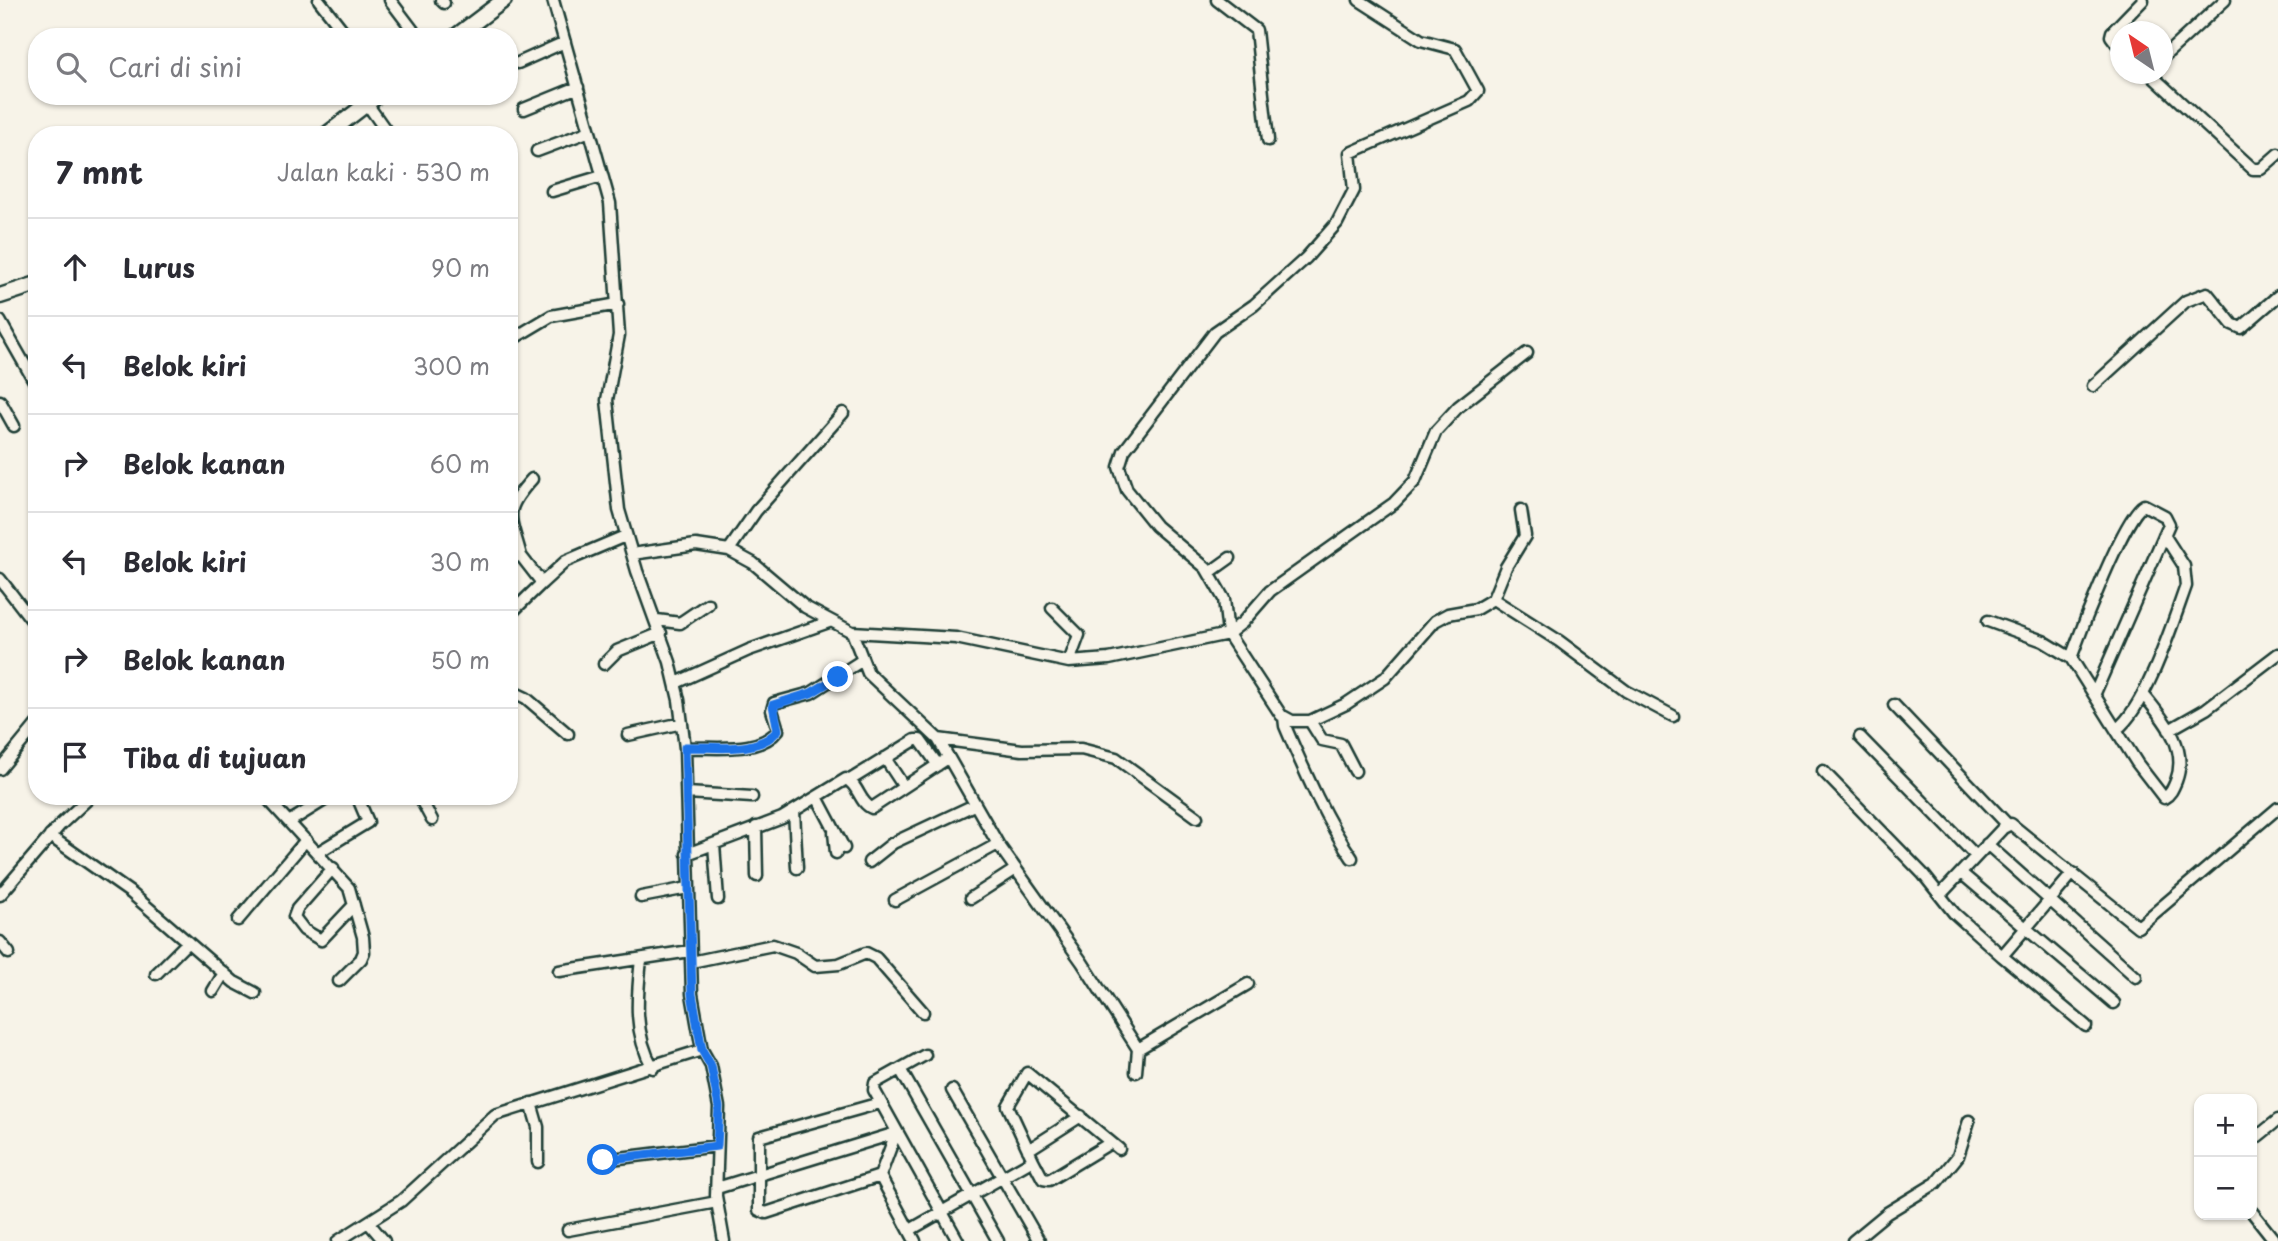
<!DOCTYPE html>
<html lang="id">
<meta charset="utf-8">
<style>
:root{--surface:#fff;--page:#f2f2f3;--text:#2b2b33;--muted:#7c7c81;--line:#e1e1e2}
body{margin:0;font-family:"Playpen Sans",sans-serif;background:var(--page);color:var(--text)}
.controls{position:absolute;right:21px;bottom:21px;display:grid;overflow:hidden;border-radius:14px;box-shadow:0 2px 5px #0004}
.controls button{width:63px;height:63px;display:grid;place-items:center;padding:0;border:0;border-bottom:2px solid var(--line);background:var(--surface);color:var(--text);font:35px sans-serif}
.compass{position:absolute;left:2110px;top:21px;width:63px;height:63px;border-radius:50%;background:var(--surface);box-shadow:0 2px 5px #0004;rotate:325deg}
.stop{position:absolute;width:21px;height:21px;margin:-16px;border:5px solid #1a73e8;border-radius:50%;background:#fff}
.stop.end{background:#1a73e8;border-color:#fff;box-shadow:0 2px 7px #0008}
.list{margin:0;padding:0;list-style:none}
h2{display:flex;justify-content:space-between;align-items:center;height:91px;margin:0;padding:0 28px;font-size:30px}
h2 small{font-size:23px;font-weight:400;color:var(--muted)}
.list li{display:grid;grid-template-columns:46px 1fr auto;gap:21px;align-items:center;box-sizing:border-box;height:98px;padding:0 28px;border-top:2px solid var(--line)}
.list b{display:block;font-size:26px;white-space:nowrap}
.list em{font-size:23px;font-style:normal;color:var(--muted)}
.icon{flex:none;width:38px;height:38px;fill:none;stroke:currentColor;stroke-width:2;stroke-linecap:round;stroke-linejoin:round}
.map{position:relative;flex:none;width:2278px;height:1241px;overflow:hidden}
.search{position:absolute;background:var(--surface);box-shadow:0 2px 5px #0004;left:28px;top:28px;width:490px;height:77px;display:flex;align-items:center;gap:18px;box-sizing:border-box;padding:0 24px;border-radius:28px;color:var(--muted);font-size:26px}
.panel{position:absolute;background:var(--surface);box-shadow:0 2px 5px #0004;left:28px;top:126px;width:490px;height:679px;border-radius:28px}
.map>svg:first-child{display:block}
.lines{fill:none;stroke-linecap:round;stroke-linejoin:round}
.minor-casing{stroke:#1f3d34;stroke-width:15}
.highway-casing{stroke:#1f3d34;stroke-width:19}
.minor{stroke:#f7f3e8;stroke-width:10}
.highway{stroke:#f7f3e8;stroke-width:14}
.route{stroke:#1a73e8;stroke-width:9}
</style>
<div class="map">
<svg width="2278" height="1241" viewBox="0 0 2278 1241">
<rect width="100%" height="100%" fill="#f7f3e8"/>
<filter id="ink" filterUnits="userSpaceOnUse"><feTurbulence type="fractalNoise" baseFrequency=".0143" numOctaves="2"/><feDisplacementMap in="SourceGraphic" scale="14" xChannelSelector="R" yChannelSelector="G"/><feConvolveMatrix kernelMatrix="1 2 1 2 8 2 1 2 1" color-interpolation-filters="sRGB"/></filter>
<g filter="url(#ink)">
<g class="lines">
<defs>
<path id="minor" d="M319 0 348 37
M390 0 418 37
M441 0 444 3
M553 0 610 203 619 335 607 400 619 510 637 571 670 662 679 700 685 748 692 994 702 1050 711 1066 719 1107 716 1196 724 1241
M1217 0 1256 30 1268 140
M2120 48 2111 36 2112 32 2143 0
M2162 58 2225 0
M518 63 565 42
M2150 74 2253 169H2261L2278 154
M370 108 389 135
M524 109 578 87
M537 151 590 131
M552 191 602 176
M0 321 37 386
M509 341 551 316 618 304
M2093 386 2186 301 2207 293 2232 324 2241 328 2278 296
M0 401 14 426
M1521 510 1525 536 1506 567 1493 599 1476 609 1448 614 1435 621 1385 678 1346 704 1310 721H1292L1281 715 1228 634 1243 622 1270 591 1394 503 1415 481 1436 431 1458 407 1527 353
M729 550 756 511 843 413
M632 554 696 545 729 550 753 563 805 607 852 632 956 638 1069 662 1109 659 1228 634 1224 599 1206 568 1156 526 1127 490 1119 467 1124 451 1215 332 1254 305 1306 258 1337 223 1354 190 1350 153 1469 101 1478 91 1455 49 1421 40 1359 0
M521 556C510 515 502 512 532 479
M509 557 521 556 542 583 566 561 625 536
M1209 573 1230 558
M0 579 37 627
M1493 599 1559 641 1626 691 1673 716
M1052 608 1079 635 1069 662
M509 615 542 583
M657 620 680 623 708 604
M1988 621 2043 641 2071 658
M852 632 868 673 938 739 998 844 1082 962 1138 1049 1136 1072
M604 664 617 651 661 633
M676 683 749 650 829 622
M509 690 526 698 568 734
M2095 693 2169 524 2165 516 2144 505C2125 514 2080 633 2071 658L2137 763 2164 798C2171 794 2173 788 2176 781 2189 747 2163 719 2143 694
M1894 705 2007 824
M1284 717 1285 726C1305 772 1324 817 1352 858
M1310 721 1322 740 1341 744 1355 771
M2117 729C2146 707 2173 622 2186 586L2184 566 2164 535
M2169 730 2206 709 2278 654
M628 735 682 723
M1860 737 1976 856
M938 739 1022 750 1081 749 1116 758 1197 817
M685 748C713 746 759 755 778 730L772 710 774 703 811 693 861 661
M885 758 904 787
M0 769 37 724
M1823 771 1923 874 1954 913 2002 956
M850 780 915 740H920L938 765
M687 793 752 797
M265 796 349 888 363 937 364 952 361 959 339 981
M419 796 432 820
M817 797 844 848
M794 811 797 868
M289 822 331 796
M756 827 757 876
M834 832 836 853
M50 836 131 893 234 982 255 993
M714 844 718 899
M1987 844 2136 977
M317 853 368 822 357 796
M687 854 782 818 846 779C859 785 859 803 872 808L948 758
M869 862 893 843 974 805
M333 868 297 909 294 917 304 930 321 940 354 905
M1961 873 2114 1003
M2073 873 2002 956 2086 1026
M0 895 60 825 91 796
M1940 895 2003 828 2011 824 2138 927 2278 808
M641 897 688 888
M971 898 1016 869
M895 900 998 844
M238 920 306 840
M0 942 9 953
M641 959C637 997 633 1033 653 1068
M691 962 773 945 796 953 815 966 839 964 866 953 876 958 923 1012
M559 971 690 951
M156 974 188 942
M213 991 224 973
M1138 1049 1248 984
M925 1055 875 1083 874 1090 958 1241
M900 1069 998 1241
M952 1090 1039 1241
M531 1103 538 1127V1162
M880 1103 759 1137V1210L766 1213 880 1176 896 1133
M2252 1141 2278 1120
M1028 1150 1081 1116
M603 1160 717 1146
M1033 1160 1008 1106 1027 1073 1119 1149
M880 1176 915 1241
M717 1188 896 1133
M2252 1212 2275 1241
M368 1222 384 1241
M568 1230 717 1202
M910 1230 1033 1160 1043 1179 1049 1180 1110 1143
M338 1241 401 1201 495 1115 702 1050
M1853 1241 1887 1213 1936 1183 1958 1156 1969 1121"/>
<path id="highway" d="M455 37 504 0
M326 135 377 96
M0 296 37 284"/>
</defs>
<!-- minor casing -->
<use href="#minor" class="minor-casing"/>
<!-- highway casing -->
<use href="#highway" class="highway-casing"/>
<!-- minor -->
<use href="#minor" class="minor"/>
<!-- highway -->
<use href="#highway" class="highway"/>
</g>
</g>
<g class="lines" filter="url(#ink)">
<!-- route -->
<path class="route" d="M603 1160 717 1146 719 1107 711 1066 702 1050 692 994 685 747C713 746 759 755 778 730L773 705 811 693 838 677"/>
</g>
</svg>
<div class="controls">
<button>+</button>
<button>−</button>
</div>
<svg class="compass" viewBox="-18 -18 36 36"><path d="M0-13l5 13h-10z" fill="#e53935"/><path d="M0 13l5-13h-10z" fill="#7c7c81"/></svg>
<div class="stop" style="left:603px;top:1160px"></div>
<div class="stop end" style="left:838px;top:677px"></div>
<div class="search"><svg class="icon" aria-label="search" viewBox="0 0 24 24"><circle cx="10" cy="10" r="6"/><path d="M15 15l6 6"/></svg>Cari di sini</div>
<section class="panel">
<h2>7 mnt<small>Jalan kaki · 530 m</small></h2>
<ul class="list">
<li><svg class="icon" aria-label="ahead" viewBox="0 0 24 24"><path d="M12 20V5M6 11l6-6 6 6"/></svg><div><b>Lurus</b></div><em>90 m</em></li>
<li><svg class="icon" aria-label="left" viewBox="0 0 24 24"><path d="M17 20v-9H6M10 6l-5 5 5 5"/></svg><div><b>Belok kiri</b></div><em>300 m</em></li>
<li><svg class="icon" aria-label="right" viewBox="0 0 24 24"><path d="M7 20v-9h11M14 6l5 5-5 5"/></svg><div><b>Belok kanan</b></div><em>60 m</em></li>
<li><svg class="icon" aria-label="left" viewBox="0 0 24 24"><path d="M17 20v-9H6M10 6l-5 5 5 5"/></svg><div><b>Belok kiri</b></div><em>30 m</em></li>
<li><svg class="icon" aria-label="right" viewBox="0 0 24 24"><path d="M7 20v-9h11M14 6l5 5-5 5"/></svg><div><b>Belok kanan</b></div><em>50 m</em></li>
<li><svg class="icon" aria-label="arrive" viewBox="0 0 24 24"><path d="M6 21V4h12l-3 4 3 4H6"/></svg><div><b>Tiba di tujuan</b></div></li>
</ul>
</section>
</div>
